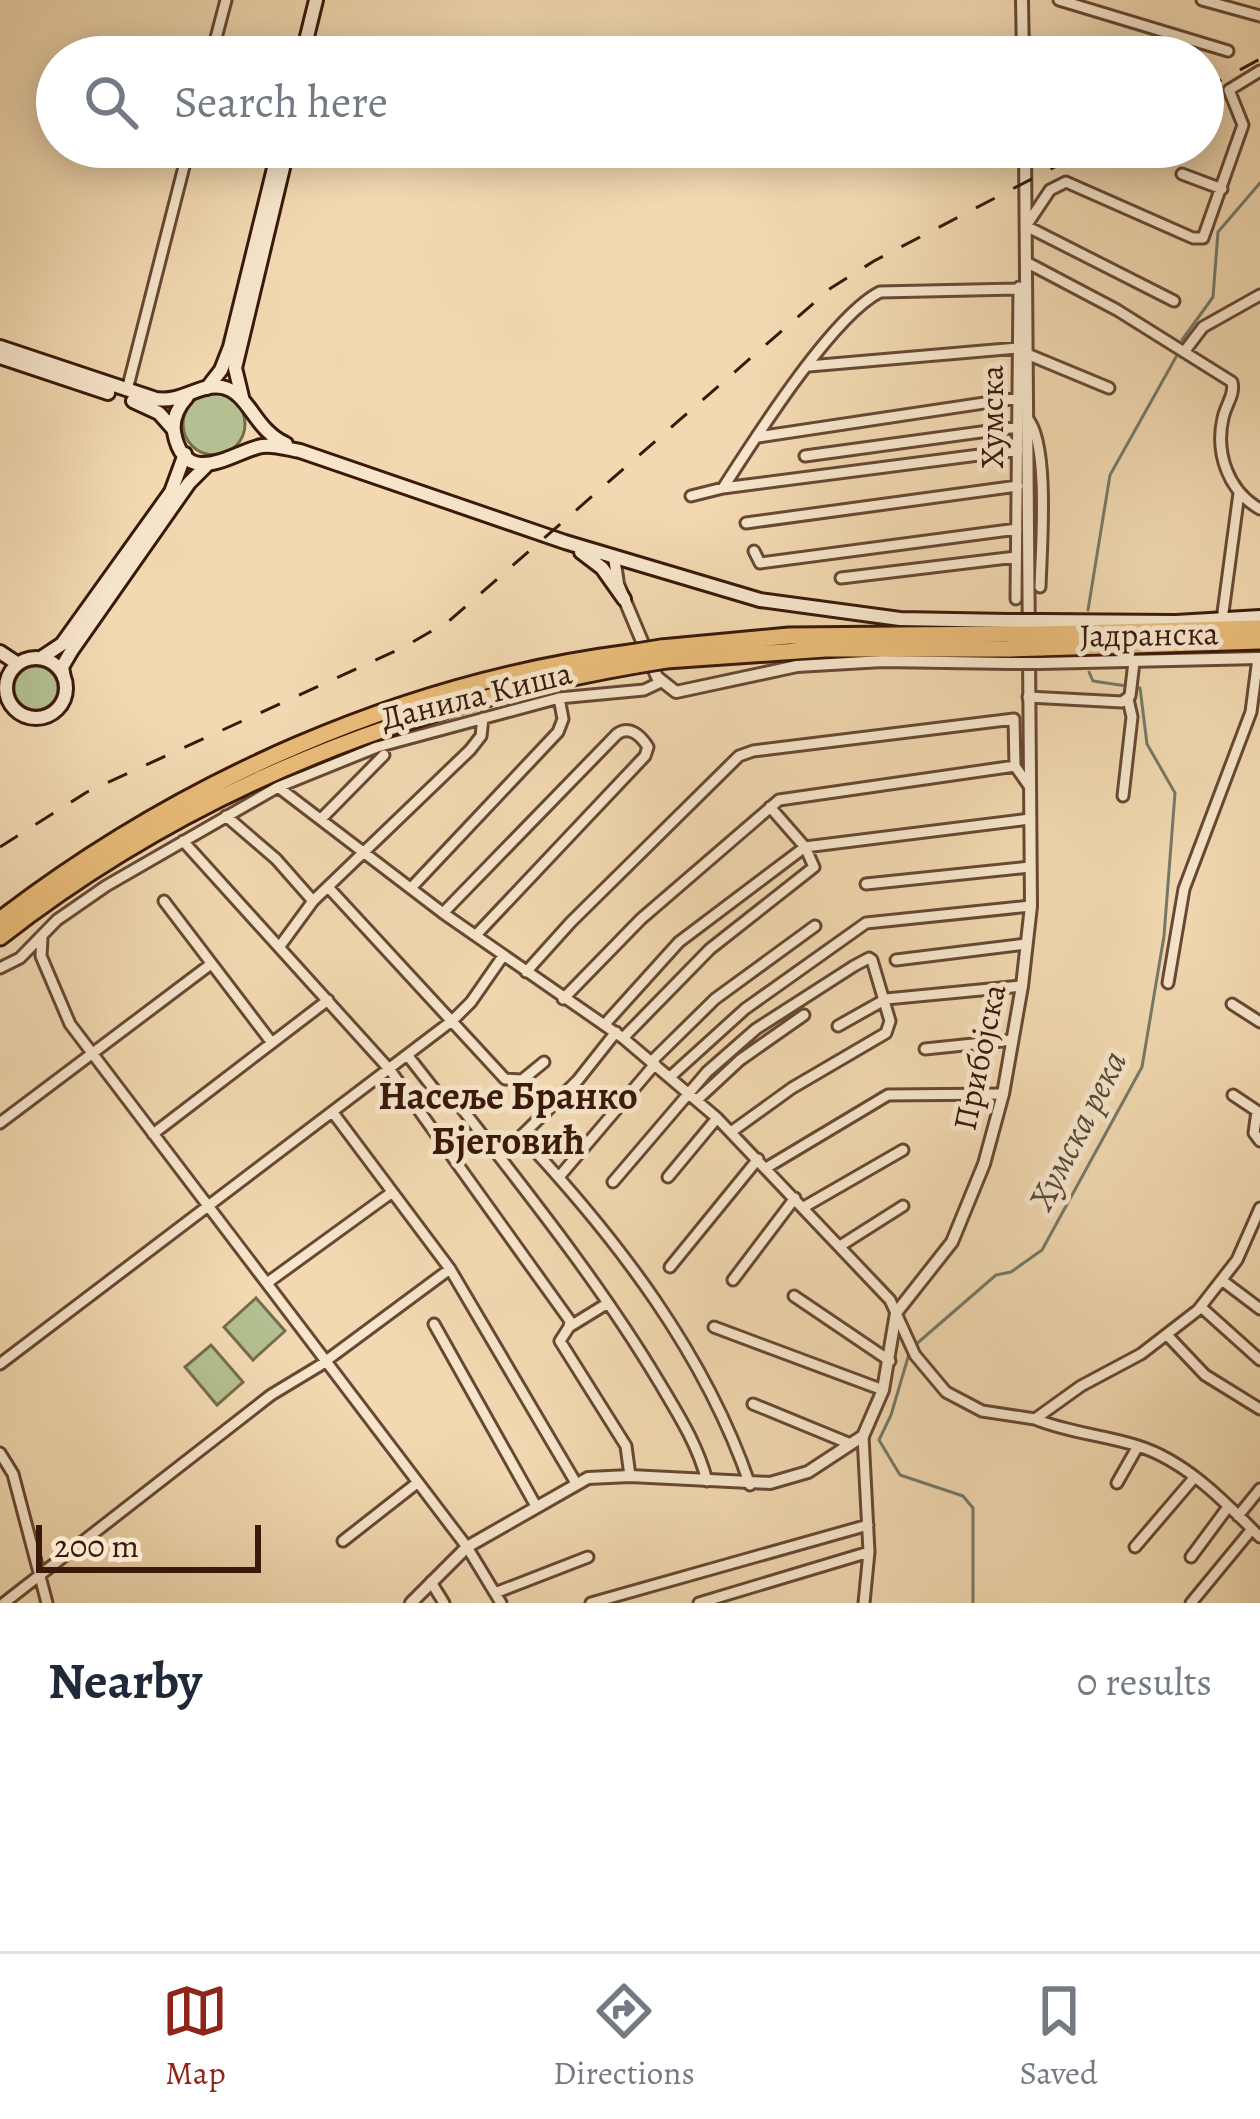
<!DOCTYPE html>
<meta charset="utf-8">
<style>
:root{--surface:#fff;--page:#f6f6f7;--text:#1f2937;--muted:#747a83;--line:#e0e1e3;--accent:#8f2418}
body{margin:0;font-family:Alegreya,serif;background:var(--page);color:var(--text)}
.scale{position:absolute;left:36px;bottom:30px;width:225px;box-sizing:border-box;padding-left:12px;border:6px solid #3a180a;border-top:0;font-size:33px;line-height:42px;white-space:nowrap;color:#3a180a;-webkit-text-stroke:9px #f7e6cc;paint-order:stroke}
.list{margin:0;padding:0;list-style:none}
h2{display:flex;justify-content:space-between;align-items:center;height:156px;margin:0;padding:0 48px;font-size:51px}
h2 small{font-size:39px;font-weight:400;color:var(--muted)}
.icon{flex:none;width:66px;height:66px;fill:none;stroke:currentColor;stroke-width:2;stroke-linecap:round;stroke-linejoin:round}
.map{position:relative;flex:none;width:1260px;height:1603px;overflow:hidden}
.search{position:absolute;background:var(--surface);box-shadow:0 6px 30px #0003;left:36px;right:36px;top:36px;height:132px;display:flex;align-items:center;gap:30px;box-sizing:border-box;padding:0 42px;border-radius:66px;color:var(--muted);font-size:45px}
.sheet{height:348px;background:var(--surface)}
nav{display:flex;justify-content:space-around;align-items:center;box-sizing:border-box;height:168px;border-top:3px solid var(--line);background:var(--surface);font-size:33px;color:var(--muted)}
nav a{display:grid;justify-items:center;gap:6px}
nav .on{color:var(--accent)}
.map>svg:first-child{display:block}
.green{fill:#b4c091;stroke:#776c4e;stroke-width:3}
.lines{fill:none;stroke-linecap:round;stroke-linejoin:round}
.stream{stroke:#747969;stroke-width:3}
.minor-casing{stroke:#684834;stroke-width:15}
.tertiary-casing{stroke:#684834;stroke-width:16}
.secondary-casing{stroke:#3a180a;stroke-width:18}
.motorway-casing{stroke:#3a180a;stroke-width:21}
.minor{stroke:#f7e6cc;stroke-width:9}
.tertiary{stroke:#f7e6cc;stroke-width:10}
.secondary{stroke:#f7e6cc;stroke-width:12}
.motorway{stroke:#e9bc78;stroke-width:15}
.rail{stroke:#3a180a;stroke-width:3;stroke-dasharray:21 21;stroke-linecap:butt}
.tertiary-bridge-casing{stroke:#684834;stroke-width:16;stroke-linecap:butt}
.secondary-bridge-casing{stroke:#3a180a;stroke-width:18;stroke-linecap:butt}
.motorway-bridge-casing{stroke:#3a180a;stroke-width:21;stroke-linecap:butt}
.tertiary-bridge{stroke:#f7e6cc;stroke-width:10}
.secondary-bridge{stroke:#f7e6cc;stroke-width:12}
.motorway-bridge{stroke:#e9bc78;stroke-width:15}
.labels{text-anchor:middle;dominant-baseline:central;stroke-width:10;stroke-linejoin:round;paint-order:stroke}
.street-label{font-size:33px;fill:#3a180a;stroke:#f7e6cc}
.water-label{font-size:36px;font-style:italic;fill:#57493a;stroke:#f7e6cc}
.quarter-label{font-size:39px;font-weight:bold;fill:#3a180a;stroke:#f7e6cc}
</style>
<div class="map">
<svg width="1260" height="1603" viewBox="0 0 1260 1603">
<rect width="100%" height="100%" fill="#f2d9b1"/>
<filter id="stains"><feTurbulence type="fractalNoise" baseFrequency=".00167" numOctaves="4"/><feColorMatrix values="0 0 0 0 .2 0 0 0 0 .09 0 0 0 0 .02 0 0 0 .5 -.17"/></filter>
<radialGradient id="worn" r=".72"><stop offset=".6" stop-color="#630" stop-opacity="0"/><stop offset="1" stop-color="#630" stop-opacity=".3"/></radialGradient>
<!-- green -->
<path class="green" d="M183 424a31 31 0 1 1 62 0a31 31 0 1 1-62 0Z
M14 688a22 22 0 1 1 44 0a22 22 0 1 1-44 0Z
M256 1298 285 1331 253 1360 224 1327Z
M211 1345 243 1382 217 1405 185 1367Z"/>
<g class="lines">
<!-- stream -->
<path class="stream" d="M1182 340 1213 297 1218 232 1260 183
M1088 610 1110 475 1176 357
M914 1346 996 1275 1011 1272 1042 1250 1142 1067 1164 936 1175 793 1147 744 1140 688 1093 681 1089 672
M909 1354 891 1415 879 1440 900 1475 963 1496 973 1508V1603"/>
<defs>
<path id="minor" d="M1059 0 1228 51
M1202 0 1260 16
M1023 46 1059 57
M211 57 226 0
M1182 174 1222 189
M1026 262 1117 310 1232 382C1235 395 1226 404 1223 418 1215 453 1228 491 1260 509
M1174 301 1026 226 1050 190 1066 182 1193 238H1203L1243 125 1229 90 1260 71
M1184 352 1203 327 1260 295
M1027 354 1109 388
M809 366 1018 348
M127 390 189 147
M1027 418C1050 442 1041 551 1040 587
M758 437 1018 398
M805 456 1018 427
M723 488 1018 450
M691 496 723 488C754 440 832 316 880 292L1017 289
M746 523 1018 486
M754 551 760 563 1017 529
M841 578 1016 557
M1016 599 1019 287
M1222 620 1239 493
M1028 697 1122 702 1130 696 1134 662
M278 787 443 913 623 1038 717 1118 890 1300 915 1355 946 1392 982 1411 1035 1419 1081 1386 1141 1354 1198 1310 1237 1260 1260 1208
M1123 796 1132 717 1128 699
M226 816 276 859 313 901
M321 819 384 755
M183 841 390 1070 570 1321 569 1327
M866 884 1030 867
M328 887 505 1079 522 1080 544 1062
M411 888 558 732 563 719 559 698
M164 901 272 1043
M443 913 617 734C630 725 641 736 648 747L645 756 476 935
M42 938 41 956 70 1024 467 1547 501 1603
M280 946 313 901 470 750 481 736 483 718
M896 960 1026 944
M0 968 20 958 57 920 106 886 278 787 377 747 559 698 644 690 661 682
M526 972 571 922 739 756 753 751 1014 719 1015 766 1029 786
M1168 983 1184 889 1251 712 1258 658
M563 999 641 919 779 800 1015 766
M1232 1004 1260 1022
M605 1024 679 942 805 847 1030 819
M838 1026 886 999 1022 986
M623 1038 710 949 814 867 805 847 770 807
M925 1049 1012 1040
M408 1056 437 1093 460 1106C529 1195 601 1285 659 1382 678 1414 698 1445 707 1481
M652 1061 715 999 815 926
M670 1077 745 1009 866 923 1031 906
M1233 1095 1257 1111 1254 1133 1260 1141
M697 1100 740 1060 804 1015
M334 1114 450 1269 576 1483
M0 1123 211 964
M153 1134 328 1000
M523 1138C617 1239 705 1353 750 1485
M500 1157 578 1080 616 1032
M766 1168 888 1095 1003 1094
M559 1177 655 1064
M668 1177 717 1118
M613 1182 707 1072 756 1029 854 966 869 958 872 960 890 1021 886 1033 792 1088 731 1132
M804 1207 903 1150
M840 1246 903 1206
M670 1267 758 1159
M733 1280 795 1198
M1223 1281 1260 1309
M267 1283 391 1193
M794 1296 890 1361
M608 1303 569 1327 560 1341 626 1446 630 1476
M1201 1307 1260 1360
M434 1324 536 1506
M714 1327 883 1390
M1168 1336 1205 1375 1260 1409
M0 1364 453 1020 471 1002 503 956
M753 1404 848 1443
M1035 1419C1069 1433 1104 1435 1138 1446 1186 1461 1225 1502 1260 1537
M863 1436 869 1552 864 1603
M0 1453 13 1474 47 1603
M1117 1483 1138 1446
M1238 1516 1260 1489
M343 1541 417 1483
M1135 1547 1194 1478
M1191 1557 1228 1507
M431 1582 444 1603
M495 1593 588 1557
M4 1603 271 1395 319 1366 450 1269
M591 1603 868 1525
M699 1603 869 1552
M1191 1603 1252 1529"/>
<path id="tertiary" d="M1022 0 1023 57
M614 557 618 584 657 677 676 692 797 666 883 661 1009 663
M1040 663 1260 658
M411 1603 467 1547 588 1478 630 1476 770 1483 808 1472 863 1436 883 1390 896 1313 952 1242 984 1164 1003 1094 1022 986 1031 906 1025 147"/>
<path id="secondary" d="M302 57 316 0
M0 347 156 399C183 403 199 383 222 387 250 393 253 429 286 444
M0 357 108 393
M207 388 221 370 230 347 279 148
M187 397C178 407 172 418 174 432 185 492 236 450 262 446 274 444 288 449 300 451L565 542 760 600 900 619 1009 621
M242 397 235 368 288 147
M133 401 159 413 174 430
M581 552 602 568 624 599
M1040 621 1176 622 1260 617
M0 652 18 664
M41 658 62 644 171 492 185 454
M6 688a30 30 0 1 1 60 0a30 30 0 1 1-60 0Z
M64 678 62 667 72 650 189 483 208 464"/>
<path id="motorway" d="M1040 634 1260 628
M661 648 789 636 1009 634
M1040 648 1260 641
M666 660 826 649H1009
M0 920C181 781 403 682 630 653
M0 937C187 791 403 705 636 665"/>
</defs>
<!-- minor casing -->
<use href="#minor" class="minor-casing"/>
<!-- tertiary casing -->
<use href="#tertiary" class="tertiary-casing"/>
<!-- secondary casing -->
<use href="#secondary" class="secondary-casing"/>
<!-- motorway casing -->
<use href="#motorway" class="motorway-casing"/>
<!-- minor -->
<use href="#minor" class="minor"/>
<!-- tertiary -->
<use href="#tertiary" class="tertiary"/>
<!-- secondary -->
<use href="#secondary" class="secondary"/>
<!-- motorway -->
<use href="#motorway" class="motorway"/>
<!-- rail -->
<path class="rail" d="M1203 90 1260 59
M0 847 87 792 404 647 449 621 831 288 874 261 1093 147"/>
<defs>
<path id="tertiary-bridge" d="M1009 663H1040"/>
<path id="secondary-bridge" d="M1009 621H1040"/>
<path id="motorway-bridge" d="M1009 634H1040
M1009 649 1040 648
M630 653 661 648
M636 665 666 660"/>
</defs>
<!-- tertiary-bridge casing -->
<use href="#tertiary-bridge" class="tertiary-bridge-casing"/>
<!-- secondary-bridge casing -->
<use href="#secondary-bridge" class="secondary-bridge-casing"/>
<!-- motorway-bridge casing -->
<use href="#motorway-bridge" class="motorway-bridge-casing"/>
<!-- tertiary-bridge -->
<use href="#tertiary-bridge" class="tertiary-bridge"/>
<!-- secondary-bridge -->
<use href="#secondary-bridge" class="secondary-bridge"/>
<!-- motorway-bridge -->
<use href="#motorway-bridge" class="motorway-bridge"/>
</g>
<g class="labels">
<!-- street labels -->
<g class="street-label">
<text transform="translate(991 417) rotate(-90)">Хумска</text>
<text transform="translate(1149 634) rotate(-1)">Јадранска</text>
<text transform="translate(476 695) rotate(-14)">Данила Киша</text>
<text transform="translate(979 1057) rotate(-78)">Прибојска</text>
</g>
<!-- water labels -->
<g class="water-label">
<text transform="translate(1077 1130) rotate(-63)">Хумска река</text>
</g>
<!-- quarter labels -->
<g class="quarter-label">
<text x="508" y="1095">Насеље Бранко<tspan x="508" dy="45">Бјеговић</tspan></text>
</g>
</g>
<rect width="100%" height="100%" filter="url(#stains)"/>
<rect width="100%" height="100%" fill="url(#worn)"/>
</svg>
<div class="scale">200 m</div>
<div class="search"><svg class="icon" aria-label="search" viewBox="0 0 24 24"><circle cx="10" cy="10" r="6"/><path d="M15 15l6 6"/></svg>Search here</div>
</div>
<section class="sheet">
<h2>Nearby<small>0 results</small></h2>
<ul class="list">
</ul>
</section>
<nav>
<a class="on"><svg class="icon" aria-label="map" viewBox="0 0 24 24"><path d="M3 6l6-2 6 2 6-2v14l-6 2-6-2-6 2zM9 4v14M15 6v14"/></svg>Map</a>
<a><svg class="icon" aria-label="directions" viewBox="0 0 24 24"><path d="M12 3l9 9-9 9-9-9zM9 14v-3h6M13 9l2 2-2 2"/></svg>Directions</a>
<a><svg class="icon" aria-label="saved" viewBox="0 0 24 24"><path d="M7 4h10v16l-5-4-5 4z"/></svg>Saved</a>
</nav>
